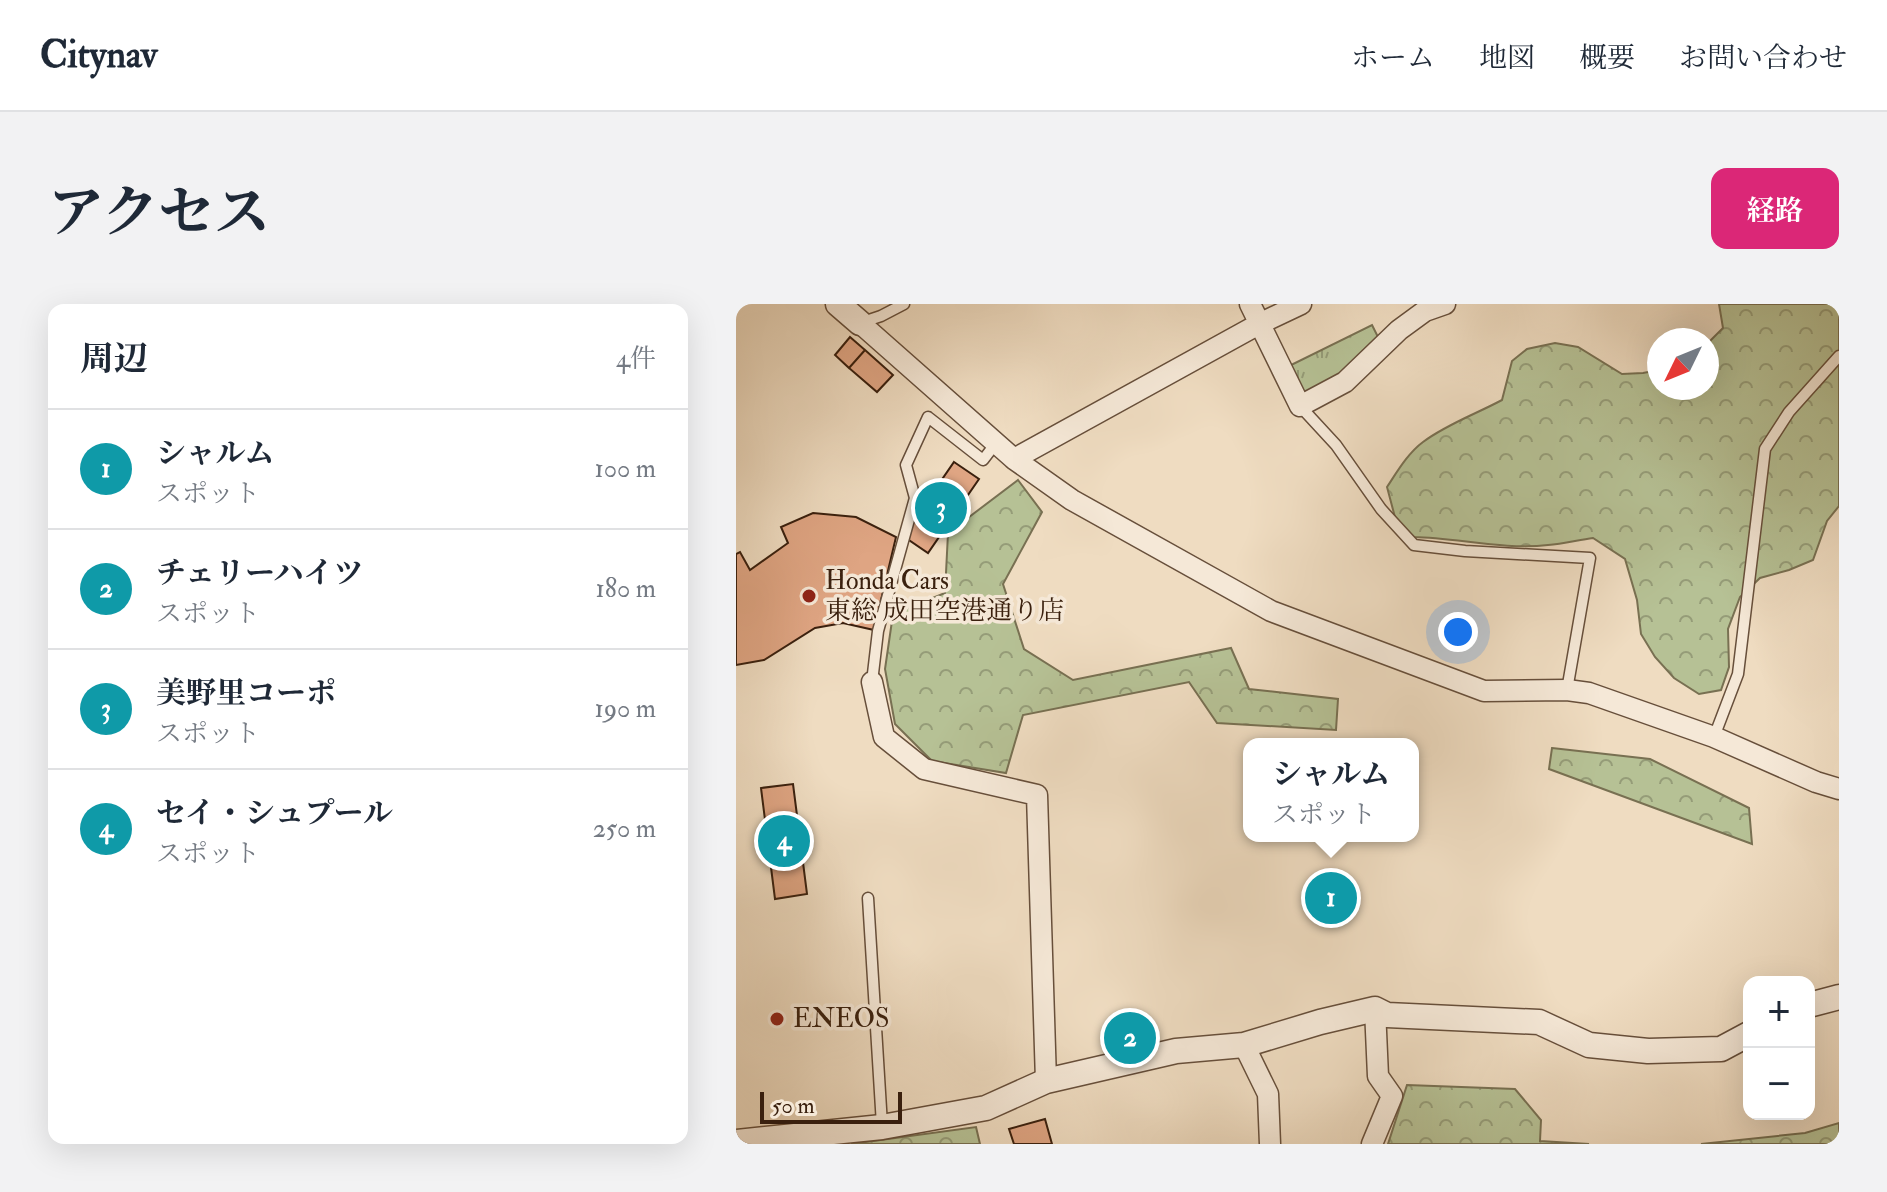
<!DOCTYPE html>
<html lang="ja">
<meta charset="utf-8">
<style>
:root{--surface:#fff;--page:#f2f2f3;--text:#1f2937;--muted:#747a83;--line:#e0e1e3;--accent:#db2777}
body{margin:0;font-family:"IM FELL Double Pica","Noto Serif JP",serif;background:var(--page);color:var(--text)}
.controls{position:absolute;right:24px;bottom:24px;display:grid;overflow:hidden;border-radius:16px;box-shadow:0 8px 32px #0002}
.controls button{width:72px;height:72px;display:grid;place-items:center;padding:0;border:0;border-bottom:2px solid var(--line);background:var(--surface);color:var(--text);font:40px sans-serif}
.compass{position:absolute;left:911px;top:24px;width:72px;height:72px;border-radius:50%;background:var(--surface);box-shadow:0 8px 32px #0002;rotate:227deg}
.scale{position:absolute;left:24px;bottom:20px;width:142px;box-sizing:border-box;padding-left:8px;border:4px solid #3a200e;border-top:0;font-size:22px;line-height:28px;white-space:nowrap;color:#3a200e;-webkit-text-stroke:6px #f5e8d7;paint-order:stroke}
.you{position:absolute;left:722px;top:328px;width:28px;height:28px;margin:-20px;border:6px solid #fff;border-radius:50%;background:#1a73e8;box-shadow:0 0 0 12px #1a73e833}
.badge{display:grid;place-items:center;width:52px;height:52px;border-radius:50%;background:var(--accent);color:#fff;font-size:26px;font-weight:700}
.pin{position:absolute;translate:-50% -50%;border:4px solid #fff;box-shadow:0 2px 8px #0006}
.popup{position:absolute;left:507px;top:434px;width:176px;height:104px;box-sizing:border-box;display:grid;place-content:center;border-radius:16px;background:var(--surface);filter:drop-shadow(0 2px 6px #0005);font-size:26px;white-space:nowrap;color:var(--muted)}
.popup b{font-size:30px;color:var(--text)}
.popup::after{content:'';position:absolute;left:50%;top:100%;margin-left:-16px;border:16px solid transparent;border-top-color:var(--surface)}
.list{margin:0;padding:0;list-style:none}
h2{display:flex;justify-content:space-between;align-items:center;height:104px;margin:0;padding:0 32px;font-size:34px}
h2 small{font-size:26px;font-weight:400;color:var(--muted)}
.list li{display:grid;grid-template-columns:52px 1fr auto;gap:24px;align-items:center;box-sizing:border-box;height:120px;padding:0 32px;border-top:2px solid var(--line)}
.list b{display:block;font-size:30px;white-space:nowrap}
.list p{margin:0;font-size:26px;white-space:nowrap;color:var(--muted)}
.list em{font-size:26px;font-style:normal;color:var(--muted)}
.map{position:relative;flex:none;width:1103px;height:840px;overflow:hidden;border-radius:16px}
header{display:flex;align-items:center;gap:48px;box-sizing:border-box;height:112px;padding:0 40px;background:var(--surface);border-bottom:2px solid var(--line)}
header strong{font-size:38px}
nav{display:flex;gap:44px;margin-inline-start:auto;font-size:28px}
.intro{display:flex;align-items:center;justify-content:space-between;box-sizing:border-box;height:192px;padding:0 48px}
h1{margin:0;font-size:56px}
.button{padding:20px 36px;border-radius:16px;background:var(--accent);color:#fff;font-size:28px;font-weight:700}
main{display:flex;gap:48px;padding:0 48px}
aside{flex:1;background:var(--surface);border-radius:16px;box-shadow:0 8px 32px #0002}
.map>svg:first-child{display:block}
.forest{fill:url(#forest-crowns);stroke:#787052;stroke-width:2}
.park{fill:url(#park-tufts);stroke:#787052;stroke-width:2}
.building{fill:#dfa583;stroke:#3a200e;stroke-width:2}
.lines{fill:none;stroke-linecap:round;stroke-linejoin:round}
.service-casing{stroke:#674f3b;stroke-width:13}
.minor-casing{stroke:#674f3b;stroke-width:23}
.tertiary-casing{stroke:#674f3b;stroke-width:27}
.service{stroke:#f5e8d7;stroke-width:10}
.minor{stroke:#f5e8d7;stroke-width:20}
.tertiary{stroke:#f5e8d7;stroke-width:24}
.poi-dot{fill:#8f2418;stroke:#f5e8d7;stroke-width:3}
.labels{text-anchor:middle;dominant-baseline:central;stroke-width:7;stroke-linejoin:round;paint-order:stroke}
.poi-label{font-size:26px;fill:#3a200e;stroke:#f5e8d7;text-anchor:start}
</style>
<header>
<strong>Citynav</strong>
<nav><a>ホーム</a><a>地図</a><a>概要</a><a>お問い合わせ</a></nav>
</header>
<div class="intro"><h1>アクセス</h1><a class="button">経路</a></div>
<main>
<aside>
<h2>周辺<small>4件</small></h2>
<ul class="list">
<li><span class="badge" style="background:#0f9aa8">1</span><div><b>シャルム</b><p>スポット</p></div><em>100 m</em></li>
<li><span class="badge" style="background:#0f9aa8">2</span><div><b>チェリーハイツ</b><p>スポット</p></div><em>180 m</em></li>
<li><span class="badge" style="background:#0f9aa8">3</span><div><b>美野里コーポ</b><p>スポット</p></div><em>190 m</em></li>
<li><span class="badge" style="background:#0f9aa8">4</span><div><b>セイ・シュプール</b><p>スポット</p></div><em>250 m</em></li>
</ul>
</aside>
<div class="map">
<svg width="1103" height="840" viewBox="0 0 1103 840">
<defs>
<pattern id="forest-crowns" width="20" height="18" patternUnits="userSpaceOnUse" patternTransform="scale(2)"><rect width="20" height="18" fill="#b6c195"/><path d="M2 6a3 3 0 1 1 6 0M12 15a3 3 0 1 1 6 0" fill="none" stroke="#959c78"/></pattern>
<pattern id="park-tufts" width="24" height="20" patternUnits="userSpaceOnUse" patternTransform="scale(2)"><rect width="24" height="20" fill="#b6c195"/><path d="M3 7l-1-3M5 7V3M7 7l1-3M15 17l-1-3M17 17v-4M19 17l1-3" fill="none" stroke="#959c78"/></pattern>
</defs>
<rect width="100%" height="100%" fill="#efdcc1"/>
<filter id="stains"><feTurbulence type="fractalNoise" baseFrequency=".0025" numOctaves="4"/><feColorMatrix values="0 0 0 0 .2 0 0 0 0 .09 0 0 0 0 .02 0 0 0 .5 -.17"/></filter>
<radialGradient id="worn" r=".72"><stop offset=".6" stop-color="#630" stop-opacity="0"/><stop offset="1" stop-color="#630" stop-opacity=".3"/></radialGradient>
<!-- forest -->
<path class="forest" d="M983 0H1103V202L1091 217 1077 256 1053 266 1024 274 1004 293 992 325 993 363 985 386 963 390 938 374 919 353 905 330 901 296 889 255 857 234C842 236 827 240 812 241 768 246 722 234 678 233L660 217 651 183C661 168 672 149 687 138 711 120 740 110 766 96L776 57 791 45 819 39 842 43 886 70 907 69 923 66V84H971V40L987 24Z
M282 176 306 208 267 280 288 345 337 376 495 344 513 385 602 395 600 426 481 419 453 378 287 411 270 469 196 457 159 420 149 365 157 310 209 289 212 229Z
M816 444 914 455 1013 504 1016 540 813 465Z
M671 781 779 785 805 816 804 837 853 840H652Z
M1103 819V840H965L1069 829Z
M240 823 244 840H115Z"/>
<!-- park -->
<path class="park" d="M636 21 643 35 609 69 563 92 549 64Z"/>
<!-- building -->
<path class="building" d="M114 33 129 46 113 64 99 51Z
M129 46 157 71 141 88 113 64Z
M218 158 243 175 192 249 167 232Z
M77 209 120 213 160 233 138 326 107 319 79 324 28 356 0 361V250L4 248 14 266 52 239 45 223Z
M57 480 71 590 39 595 25 484Z
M604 567 610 618 585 621 579 570Z
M411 717 418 740 376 752 370 729Z
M309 815 316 840H278L273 825Z"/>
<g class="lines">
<defs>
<path id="service" d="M124 19 145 12 168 0
M564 102 600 141 645 205 678 241 729 247 854 254 831 386
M136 378 142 327 179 194 170 161 192 113 247 156 260 139
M978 433 1002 370 1029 145 1053 108 1103 52
M132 594 146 821"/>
<path id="minor" d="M514 0 564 102 609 78 663 26 689 7 709 0
M124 19 278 155 523 20 565 0
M278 155 336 196 535 307 748 387 831 386 853 389 978 433 1080 478 1103 485
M136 378 148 433 188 465 301 491 310 777
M508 741 532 790 534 840
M636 840 656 792 642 772 639 705"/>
<path id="tertiary" d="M102 0 124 19
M1073 701 1103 693
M0 838 146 823 250 804 310 777 440 747 508 741 584 718 639 705 651 711 803 718 853 741 912 747 985 745 1013 730"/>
</defs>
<!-- service casing -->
<use href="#service" class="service-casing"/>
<!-- minor casing -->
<use href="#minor" class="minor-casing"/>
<!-- tertiary casing -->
<use href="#tertiary" class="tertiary-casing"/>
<!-- service -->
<use href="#service" class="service"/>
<!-- minor -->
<use href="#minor" class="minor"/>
<!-- tertiary -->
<use href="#tertiary" class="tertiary"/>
</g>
<!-- markers -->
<g class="poi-dot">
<circle cx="73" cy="292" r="8"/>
<circle cx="41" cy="715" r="8"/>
</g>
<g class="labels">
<!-- poi labels -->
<g class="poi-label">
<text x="89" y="277">Honda Cars<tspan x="89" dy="30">東総 成田空港通り店</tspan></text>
<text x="57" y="715">ENEOS</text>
</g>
</g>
<rect width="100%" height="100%" filter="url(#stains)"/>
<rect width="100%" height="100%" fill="url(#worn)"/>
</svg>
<div class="controls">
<button>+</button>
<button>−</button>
</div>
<svg class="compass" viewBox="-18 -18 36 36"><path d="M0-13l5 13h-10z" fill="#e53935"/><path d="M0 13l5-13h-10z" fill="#747a83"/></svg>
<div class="scale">50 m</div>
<div class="you"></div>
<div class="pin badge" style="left:595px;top:594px;background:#0f9aa8">1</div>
<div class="popup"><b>シャルム</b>スポット</div>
<div class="pin badge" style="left:394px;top:734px;background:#0f9aa8">2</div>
<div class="pin badge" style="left:205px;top:204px;background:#0f9aa8">3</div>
<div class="pin badge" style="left:48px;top:537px;background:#0f9aa8">4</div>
</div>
</main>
